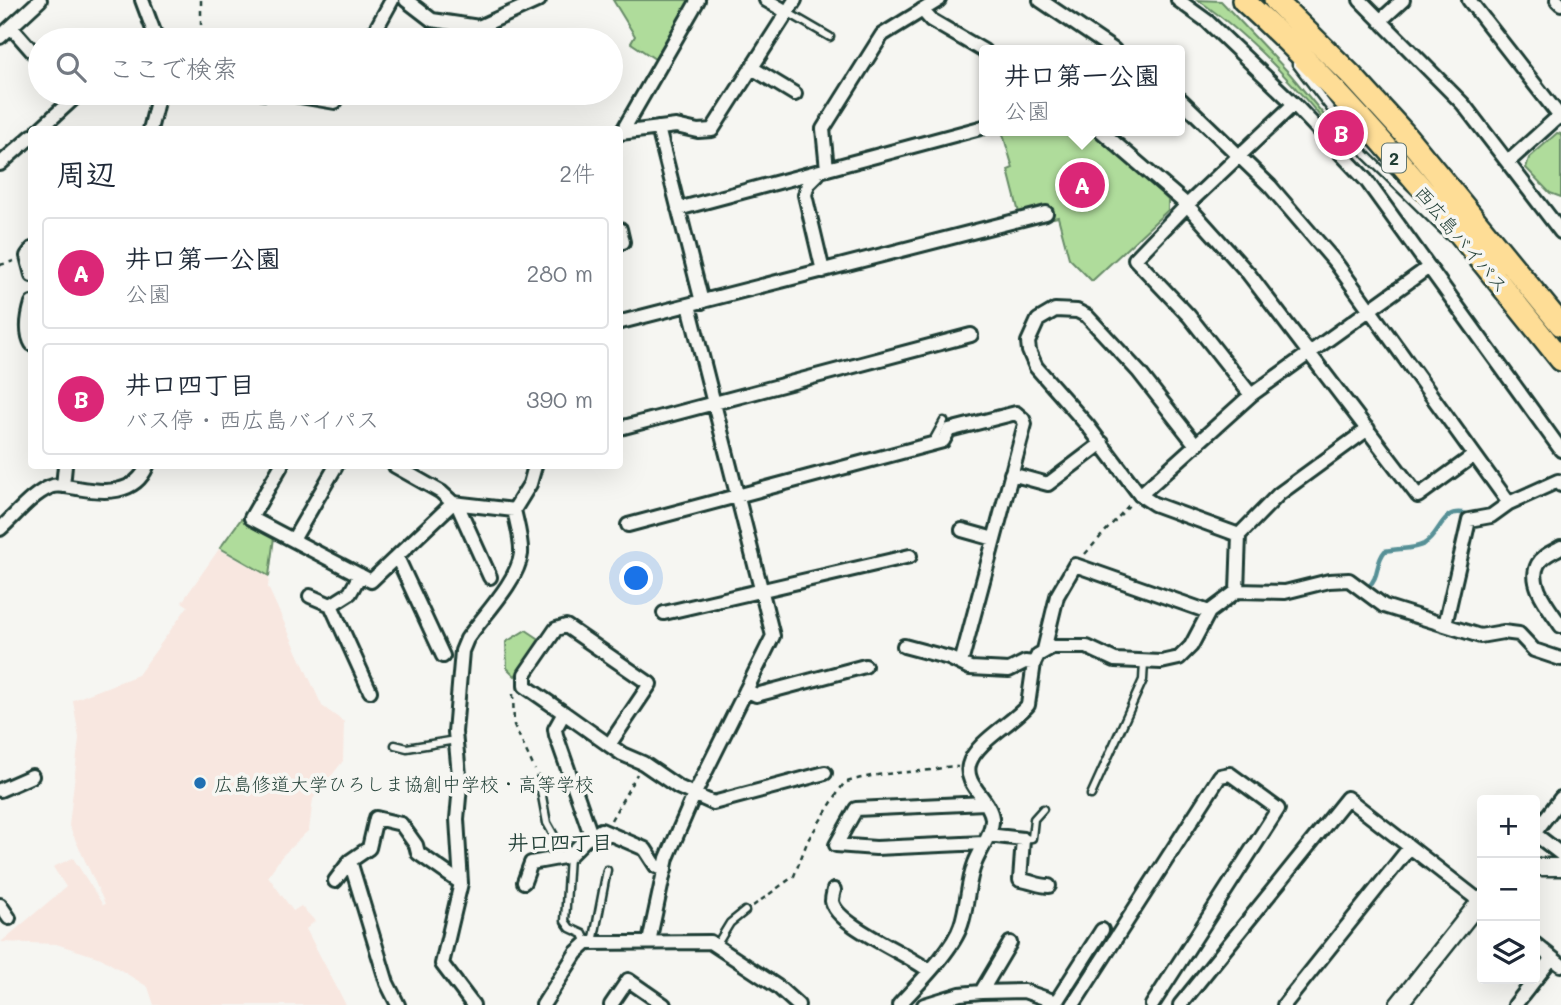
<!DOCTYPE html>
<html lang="ja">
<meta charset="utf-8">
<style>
:root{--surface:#fff;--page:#f6f6f7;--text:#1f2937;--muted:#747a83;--line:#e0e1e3;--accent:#db2777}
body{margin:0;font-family:Mali,"Klee One",sans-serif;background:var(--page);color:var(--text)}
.controls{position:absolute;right:21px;bottom:21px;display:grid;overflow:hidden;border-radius:7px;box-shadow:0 7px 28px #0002}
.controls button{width:63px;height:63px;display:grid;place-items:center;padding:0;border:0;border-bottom:2px solid var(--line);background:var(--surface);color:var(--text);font:35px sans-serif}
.you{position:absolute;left:637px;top:579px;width:24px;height:24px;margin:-18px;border:5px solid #fff;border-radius:50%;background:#1a73e8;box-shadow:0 0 0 10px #1a73e833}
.badge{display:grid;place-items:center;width:46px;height:46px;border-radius:50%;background:var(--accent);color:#fff;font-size:23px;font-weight:700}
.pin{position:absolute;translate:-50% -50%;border:4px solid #fff;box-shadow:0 2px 7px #0006}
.popup{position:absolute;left:979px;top:45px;width:206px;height:91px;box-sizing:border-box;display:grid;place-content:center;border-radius:7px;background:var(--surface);filter:drop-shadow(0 2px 5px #0005);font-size:23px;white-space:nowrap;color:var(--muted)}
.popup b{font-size:26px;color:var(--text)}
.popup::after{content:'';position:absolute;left:50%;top:100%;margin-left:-14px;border:14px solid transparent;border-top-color:var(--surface)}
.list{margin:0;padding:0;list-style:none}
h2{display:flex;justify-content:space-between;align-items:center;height:91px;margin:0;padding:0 28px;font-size:30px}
h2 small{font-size:23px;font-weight:400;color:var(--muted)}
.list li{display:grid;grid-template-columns:46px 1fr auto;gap:21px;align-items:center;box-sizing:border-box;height:112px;margin:0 14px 14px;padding:0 14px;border:2px solid var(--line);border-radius:7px}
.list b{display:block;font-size:26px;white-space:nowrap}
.list p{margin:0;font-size:23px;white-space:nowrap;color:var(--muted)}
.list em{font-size:23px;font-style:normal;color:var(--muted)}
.icon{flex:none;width:38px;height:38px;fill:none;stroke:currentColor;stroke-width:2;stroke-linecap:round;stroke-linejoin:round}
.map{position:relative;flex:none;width:1561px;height:1005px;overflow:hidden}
.search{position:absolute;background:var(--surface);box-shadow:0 7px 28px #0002;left:28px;top:28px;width:595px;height:77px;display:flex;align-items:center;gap:18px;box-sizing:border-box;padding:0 24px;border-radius:38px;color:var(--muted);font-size:26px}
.panel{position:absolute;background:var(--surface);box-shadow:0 7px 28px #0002;left:28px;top:126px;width:595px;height:343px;border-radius:7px}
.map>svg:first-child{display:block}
.built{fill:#f8e7e0}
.green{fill:#afdc9b;stroke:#678c68;stroke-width:2}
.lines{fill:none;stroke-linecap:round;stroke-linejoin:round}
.stream{stroke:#569096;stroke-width:4.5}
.lane-casing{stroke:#1f3d34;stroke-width:11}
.street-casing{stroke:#1f3d34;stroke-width:18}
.secondary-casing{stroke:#1f3d34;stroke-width:21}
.highway-casing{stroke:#1f3d34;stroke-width:26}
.path{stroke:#1f3d34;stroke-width:2.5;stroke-dasharray:5 5;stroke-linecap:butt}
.lane{stroke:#f6f6f2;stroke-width:6}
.street{stroke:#f6f6f2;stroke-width:12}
.secondary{stroke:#f6f6f2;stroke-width:16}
.highway{stroke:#fedd96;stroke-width:21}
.poi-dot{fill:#1f6fb2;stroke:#f6f6f2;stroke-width:2.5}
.labels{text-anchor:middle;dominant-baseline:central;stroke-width:7;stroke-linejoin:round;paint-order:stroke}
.shield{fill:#f6f6f2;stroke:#60746d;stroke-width:2}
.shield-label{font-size:18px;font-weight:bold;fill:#1f3d34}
.street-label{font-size:19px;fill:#1f3d34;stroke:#f6f6f2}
.poi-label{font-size:19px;fill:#1f3d34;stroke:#f6f6f2;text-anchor:start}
.neighbourhood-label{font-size:21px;font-weight:bold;fill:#1f3d34;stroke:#f6f6f2}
</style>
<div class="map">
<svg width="1561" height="1005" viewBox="0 0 1561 1005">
<rect width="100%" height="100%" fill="#f6f6f2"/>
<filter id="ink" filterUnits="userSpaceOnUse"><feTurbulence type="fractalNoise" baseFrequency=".0143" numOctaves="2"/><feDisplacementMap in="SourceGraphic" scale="14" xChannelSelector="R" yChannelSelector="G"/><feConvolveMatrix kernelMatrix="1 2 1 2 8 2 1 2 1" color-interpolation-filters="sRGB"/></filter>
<g filter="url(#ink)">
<!-- built -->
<path class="built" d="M219 549 269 577 268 587 322 706 344 722 343 761 313 799 309 830 282 856 268 876 293 911 301 906 315 921 306 929 346 1005H154L148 987 101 958 56 944 1 942 66 887 53 867 73 858 103 905 105 904 69 826 79 738 73 700 138 675 188 606 182 602Z"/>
<!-- green -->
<path class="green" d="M613 0H690L655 59 631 43 635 36Z
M1198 0 1221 1 1290 74 1324 115 1325 122C1288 77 1246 33 1198 0Z
M1002 131H1089L1135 168 1168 200V210L1092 281 1069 258 1058 217 1053 218 1049 206 1019 213 1008 170 1013 168Z
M1557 133 1561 134V197L1550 193 1526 168 1529 158Z
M241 519 274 537 269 576 220 548Z
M526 630 541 640 515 676 507 668 506 642Z"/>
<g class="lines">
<!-- stream -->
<path class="stream" d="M1368 587C1380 577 1375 562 1385 551 1398 548 1413 550 1424 544 1442 533 1441 507 1466 514"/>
<defs>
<path id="lane" d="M787 12 830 37
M1296 64 1366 155 1449 236
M935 443 934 439 944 421
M395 745 407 748 456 740
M539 780 547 823 556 839 569 856 565 921 570 928 583 934 587 943
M1091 795 1143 680 1144 662
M1023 839 1032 838 1034 819 1043 809
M593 943 607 870
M716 946 730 923 745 911"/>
<path id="street" d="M142 0 157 40
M406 0 432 20 479 27 539 0
M766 0 787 12
M1040 0 1114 50
M1178 0 1207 21 1294 104 1366 180 1561 450
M1360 0 1463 104 1561 232
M1469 0 1561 118
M1557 0 1561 4
M922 10 931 20 984 51
M1380 21 1403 0
M11 27 40 60
M0 37 40 0
M370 40 392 0
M752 68 795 94
M263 93H282L335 102 341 93
M1180 99 1270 186 1336 263 1509 503
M658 128 702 302
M39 130 74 98 69 93
M150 130 159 93
M1101 131 1187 205 1248 273 1418 496 1473 456
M622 132 698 0
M620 133 676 126 698 131 712 130 795 0
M1508 162 1559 116
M0 164 32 136
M827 169 823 129 882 35 939 0
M818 174 808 184 805 195 823 271
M678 209 984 127
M620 229 623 242
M32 249 27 256 32 275
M32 303C28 316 25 332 32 344
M621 322 1046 213
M1251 395 1189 316 1135 259 1187 205 1294 104
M620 428 971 335
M1196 445 1139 372 1087 316 1077 311 1055 310 1038 320 1028 342 1029 351 1036 367 1088 426 1140 495 1154 504 1239 535
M281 466 251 518 371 581 453 503
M395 466 441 492 453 503 514 510 530 484 535 466
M1011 474 1048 484 1102 443
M63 486 65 466
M1140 495 1251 395 1429 267
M457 504 490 577
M628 525 943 441 949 430 1016 413 1023 419 1025 424 961 663
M0 529C16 515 31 495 50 487 58 483 68 487 77 488 104 493 135 495 147 466
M962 530 994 539
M293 540 336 466
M1561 547C1553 552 1543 555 1538 564 1527 584 1551 610 1561 626
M397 557 443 656
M360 575 350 593 331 605 370 691
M1237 591 1239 535 1279 494 1368 429
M310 596 331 605
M664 613 910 556
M1445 625 1469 520 1491 516 1509 503 1558 481 1561 485
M904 646 949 658 970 668 1009 670 1025 662 1034 663
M1044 650 1057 596 1075 565 1209 612
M746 690 756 695 865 666
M564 713 609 745 650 684 566 626 556 629 525 674V686L564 713 555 729 556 735 591 835
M609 745 622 754 643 763 678 787 713 803 825 773
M0 790 32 776
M1535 832 1561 798
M1535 834 1561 854
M988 835 1023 839 1020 880C1031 881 1038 886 1049 886
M984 843 876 848 836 845 856 809 985 803
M350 861 387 983 398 1005
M335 881 350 861 369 848 376 818 401 824 416 845 418 853 461 883
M524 882 531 863 569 856 585 840 601 830 645 849 656 866 665 870
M834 890C833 894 832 897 832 901 835 925 911 955 929 971
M0 905 9 918
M649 942 667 858 694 795 773 636 689 305
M1010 943 981 992 1024 991 1056 1002 1102 930
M1535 944 1561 965
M473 1005 442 964 461 883 457 819 460 786 455 732 462 651 467 639C482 617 518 581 521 554 522 540 517 524 514 510
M543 1005 576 953 587 943 710 942 778 987 798 1005
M611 1005 628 980 664 1005
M899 1005C917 985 953 950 961 925 968 905 967 883 975 863 980 850 993 833 992 818 990 799 964 785 969 765 975 742 1013 723 1028 705L1034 663 1038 655 1052 647H1087L1115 660 1161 662 1179 658 1191 646 1209 612 1237 591 1285 592 1329 581 1349 580 1384 606 1480 636 1503 632 1519 634 1534 650 1561 659
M924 1005 960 994 981 992
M1073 1005 1220 776 1230 774 1278 809 1152 1005
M1180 1005 1347 798 1482 903
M1284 1005 1410 847
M1515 1005 1552 958"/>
<path id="secondary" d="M1535 867H1561
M1398 1005 1482 899"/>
<path id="highway" d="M1243 0C1362 107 1461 235 1561 360
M1275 0 1352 76 1403 132 1561 325"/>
</defs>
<!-- lane casing -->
<use href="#lane" class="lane-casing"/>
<!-- street casing -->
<use href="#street" class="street-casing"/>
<!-- secondary casing -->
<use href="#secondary" class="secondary-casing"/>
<!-- highway casing -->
<use href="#highway" class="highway-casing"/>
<!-- path -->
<path class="path" d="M201 0V40
M0 265 14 261
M1085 554 1130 504
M513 694 514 725 535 770
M611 820 637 774
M753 906 794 876 808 840 844 783C873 773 901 773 931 770 941 769 947 765 958 767"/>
<!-- lane -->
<use href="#lane" class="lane"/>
<!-- street -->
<use href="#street" class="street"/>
<!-- secondary -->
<use href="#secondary" class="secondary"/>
<!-- highway -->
<use href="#highway" class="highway"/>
</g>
</g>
<!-- markers -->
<circle class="poi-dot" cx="200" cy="783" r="7"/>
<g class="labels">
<!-- shield labels -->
<rect class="shield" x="1382" y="143.5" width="24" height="29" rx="5"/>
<g class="shield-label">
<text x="1394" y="158">2</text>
</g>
<!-- street labels -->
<g class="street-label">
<text transform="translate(1462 239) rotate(50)">西広島バイパス</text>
</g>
<!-- poi labels -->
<g class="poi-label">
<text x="214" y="783">広島修道大学ひろしま協創中学校・高等学校</text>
</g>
<!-- neighbourhood labels -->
<g class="neighbourhood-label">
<text x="560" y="841">井口四丁目</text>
</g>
</g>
</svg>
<div class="controls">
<button>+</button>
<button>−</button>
<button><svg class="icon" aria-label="layers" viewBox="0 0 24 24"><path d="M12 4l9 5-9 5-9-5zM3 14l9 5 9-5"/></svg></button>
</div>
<div class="you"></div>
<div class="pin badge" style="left:1082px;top:185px">A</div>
<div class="popup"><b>井口第一公園</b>公園</div>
<div class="pin badge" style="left:1341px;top:133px">B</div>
<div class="search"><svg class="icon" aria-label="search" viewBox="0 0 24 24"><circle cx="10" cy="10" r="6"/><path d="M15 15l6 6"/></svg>ここで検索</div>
<section class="panel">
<h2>周辺<small>2件</small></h2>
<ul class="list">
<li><span class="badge">A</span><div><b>井口第一公園</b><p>公園</p></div><em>280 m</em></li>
<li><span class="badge">B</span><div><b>井口四丁目</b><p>バス停 · 西広島バイパス</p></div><em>390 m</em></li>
</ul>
</section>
</div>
